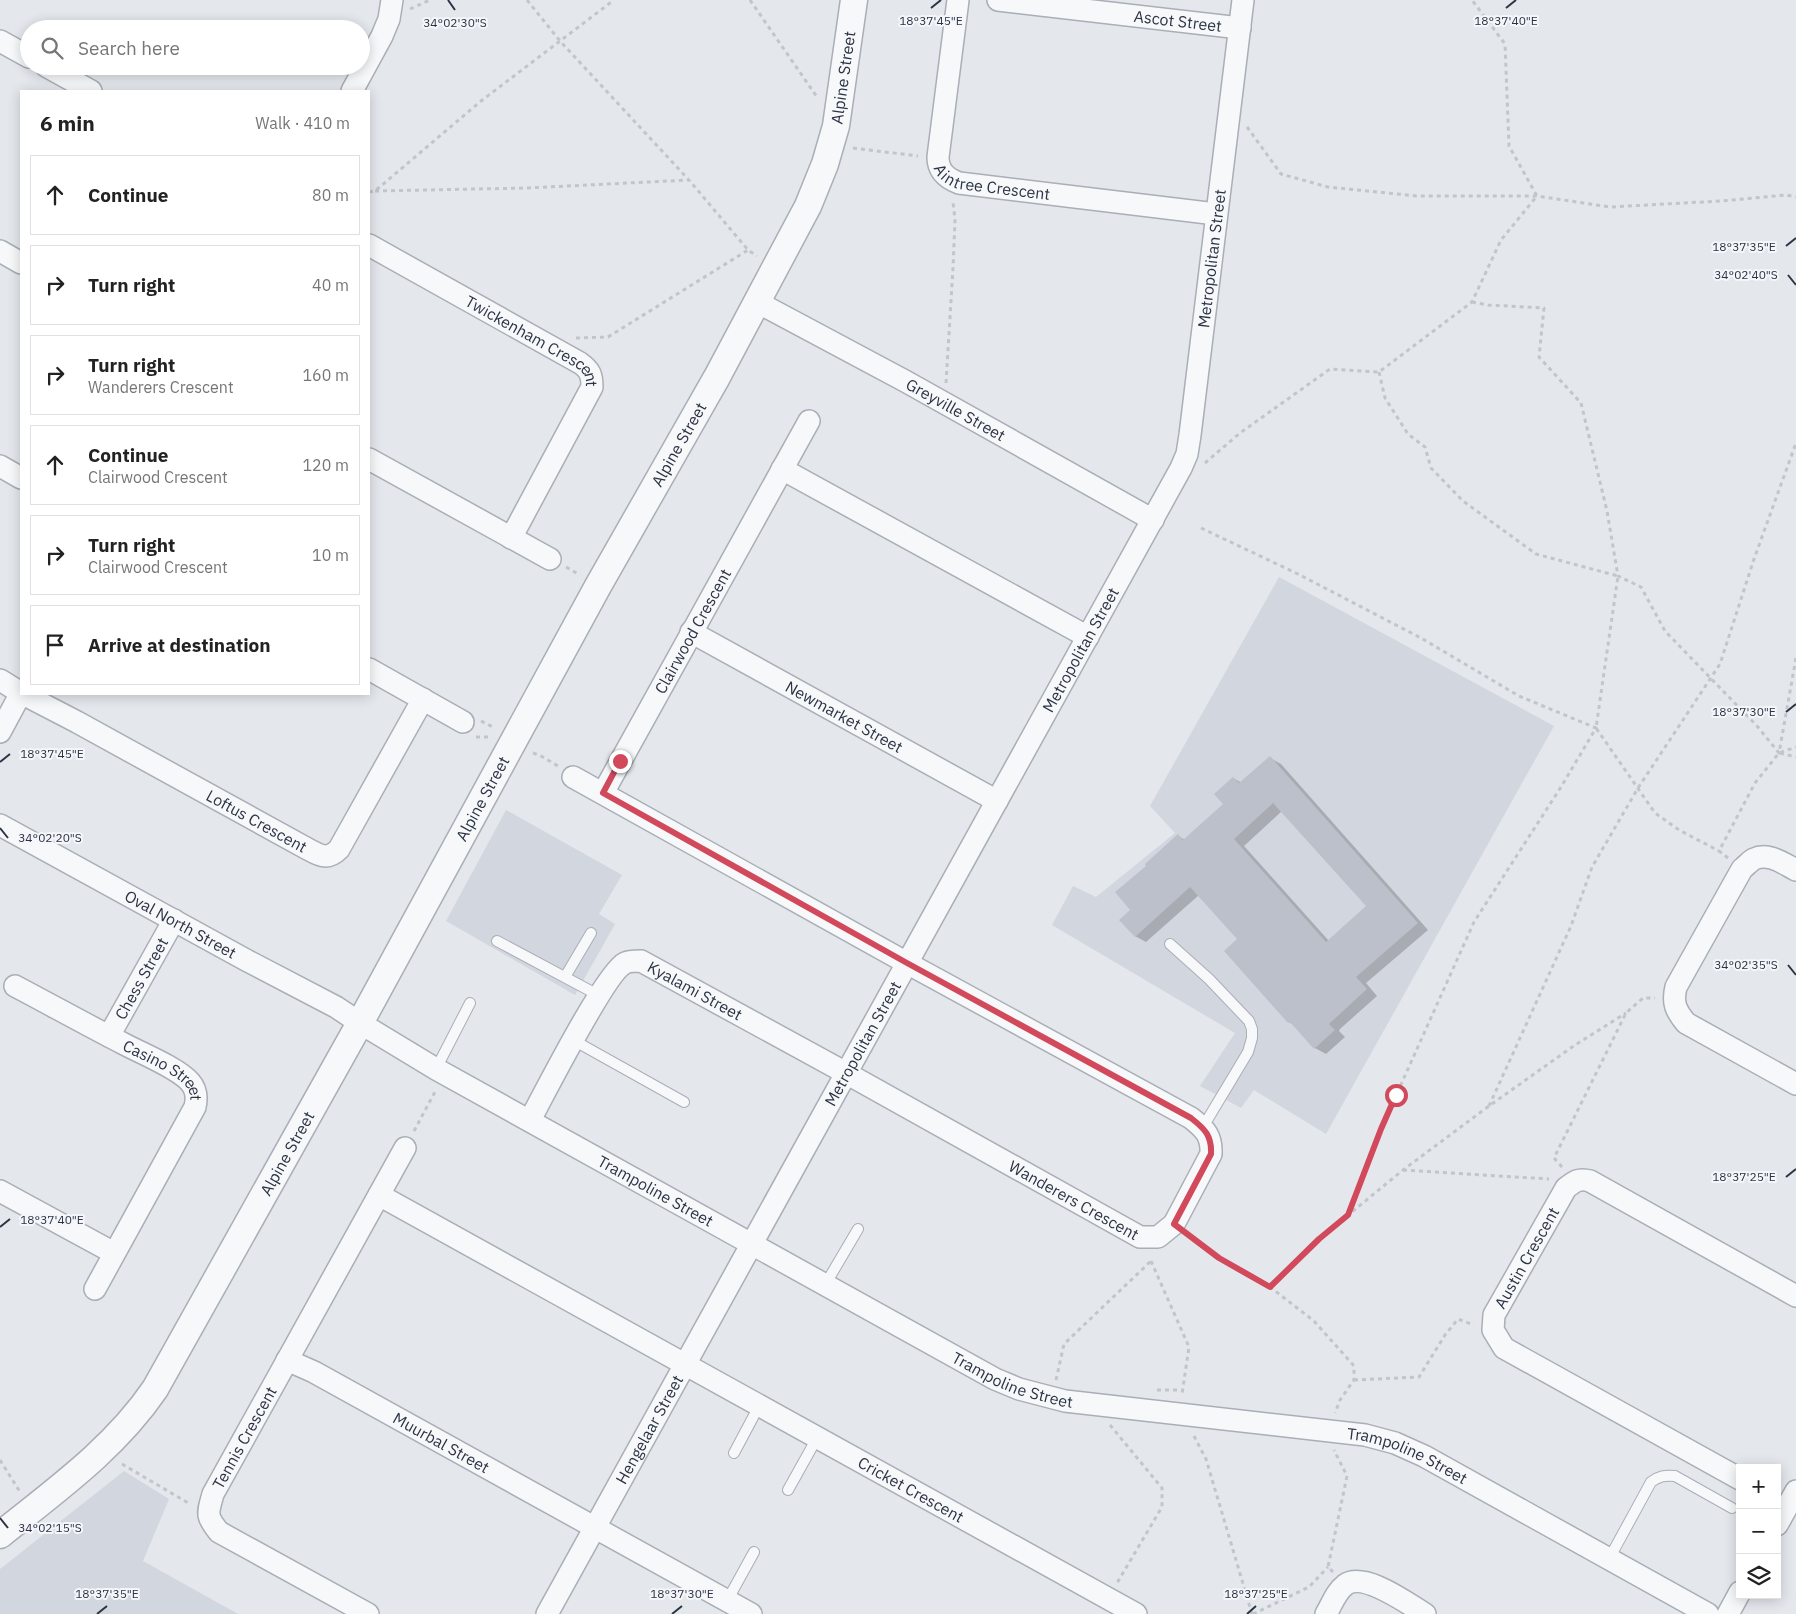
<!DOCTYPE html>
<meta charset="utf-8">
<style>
:root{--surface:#fff;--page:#f2f2f2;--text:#222;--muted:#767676;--line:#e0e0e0}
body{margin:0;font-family:"IBM Plex Sans",sans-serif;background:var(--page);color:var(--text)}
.controls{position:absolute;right:15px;bottom:15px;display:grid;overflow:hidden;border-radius:0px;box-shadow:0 2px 12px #0003}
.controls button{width:45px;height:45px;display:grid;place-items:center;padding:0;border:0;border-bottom:1px solid var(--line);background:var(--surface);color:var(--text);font:25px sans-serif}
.stop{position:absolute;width:15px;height:15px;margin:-11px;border:4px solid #d1495b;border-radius:50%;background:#fff}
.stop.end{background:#d1495b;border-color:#fff;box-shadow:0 1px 5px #0008}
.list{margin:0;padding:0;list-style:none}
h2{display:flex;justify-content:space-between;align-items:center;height:65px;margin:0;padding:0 20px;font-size:21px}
h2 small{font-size:16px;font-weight:400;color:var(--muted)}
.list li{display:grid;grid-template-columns:32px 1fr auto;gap:15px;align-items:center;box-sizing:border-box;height:80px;margin:0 10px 10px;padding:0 10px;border:1px solid var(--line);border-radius:0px}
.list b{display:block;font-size:19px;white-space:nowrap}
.list p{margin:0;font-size:16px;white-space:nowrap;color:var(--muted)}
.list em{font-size:16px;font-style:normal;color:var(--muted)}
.icon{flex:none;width:28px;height:28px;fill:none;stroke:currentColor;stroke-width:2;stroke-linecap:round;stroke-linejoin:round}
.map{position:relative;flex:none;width:1796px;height:1614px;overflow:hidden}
.search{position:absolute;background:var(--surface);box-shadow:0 2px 12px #0003;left:20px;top:20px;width:350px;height:55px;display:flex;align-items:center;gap:12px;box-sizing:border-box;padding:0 18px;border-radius:28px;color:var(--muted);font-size:19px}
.panel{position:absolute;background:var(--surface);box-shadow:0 2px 12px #0003;left:20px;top:90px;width:350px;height:605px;border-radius:0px}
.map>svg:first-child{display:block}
.built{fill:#d2d6de}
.shadow{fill:#0003;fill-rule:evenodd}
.building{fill:#bbc0ca;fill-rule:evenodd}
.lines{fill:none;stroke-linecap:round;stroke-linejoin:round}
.service-casing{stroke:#a9aeb7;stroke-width:12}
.minor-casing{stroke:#a9aeb7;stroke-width:24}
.tertiary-casing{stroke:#a9aeb7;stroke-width:29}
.path{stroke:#c2c5cb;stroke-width:3;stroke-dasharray:4 4;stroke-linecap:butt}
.service{stroke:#f7f8fa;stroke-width:10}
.minor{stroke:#f7f8fa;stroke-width:21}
.tertiary{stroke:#f7f8fa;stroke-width:26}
.route{stroke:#d1495b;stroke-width:6}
.ticks{fill:none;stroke:#2b3445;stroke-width:2}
.labels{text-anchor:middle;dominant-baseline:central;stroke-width:4;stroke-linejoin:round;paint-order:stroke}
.street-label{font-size:16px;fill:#2b3445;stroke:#f4f6f9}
.ticks-label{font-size:12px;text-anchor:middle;fill:#2b3445;stroke:#f4f6f9;stroke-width:4;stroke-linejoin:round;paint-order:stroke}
</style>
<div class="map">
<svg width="1796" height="1614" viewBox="0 0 1796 1614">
<rect width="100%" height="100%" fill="#e4e7ec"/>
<!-- built -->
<path class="built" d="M1279 577 1554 726 1326 1134 1254 1090 1241 1108 1200 1086 1235 1033 1052 925 1073 886 1096 897 1175 833 1150 806Z
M506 810 622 875 599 914 615 924 575 995 446 921Z
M124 1471 169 1499 143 1561 238 1614H0V1569Z"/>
<!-- shadow -->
<path class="shadow" d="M1270 758 1281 764 1428 930 1366 983 1377 996 1340 1029 1339 1031 1345 1037 1326 1054 1315 1048 1295 1026 1289 1022 1239 939 1199 895 1146 942 1135 936 1132 910 1148 866 1178 836 1185 840 1225 804 1233 778 1242 783ZM1282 811 1368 906 1329 941 1244 846Z"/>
<!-- building -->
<path class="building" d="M1270 756 1418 923 1356 977 1367 989 1330 1023 1329 1024 1335 1030 1314 1049 1290 1022 1288 1023 1224 951 1237 939 1190 887 1135 937 1119 920 1130 910 1115 892 1146 866 1145 864 1178 834 1183 840 1223 804 1214 794 1233 777 1239 783ZM1273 803 1366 906 1326 942 1234 839Z"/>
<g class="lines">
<defs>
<path id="service" d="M497 941 600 996
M1170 944 1209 979 1249 1021 1252 1029V1038L1248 1052 1203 1127
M565 977 591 933
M573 1040 684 1102
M436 1069 470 1003
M825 1285 858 1229
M734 1453 759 1406
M788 1490 817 1438
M1609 1559 1651 1482C1659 1476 1665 1475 1675 1476L1732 1508
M727 1601 754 1552"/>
<g id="minor">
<path id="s1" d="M958 0 938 157C938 171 946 178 959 183L1216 214"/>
<path id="s2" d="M998 0 1240 28"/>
<path d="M0 41 29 57"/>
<path d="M46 66 91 91"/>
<path d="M352 91 382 36 389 19 392 0"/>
<path id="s3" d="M369 245 580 363C590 370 592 375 592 387L511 538"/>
<path d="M0 251 21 263"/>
<path id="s4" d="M757 302 905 381 1153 520"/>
<path d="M369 459 550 559"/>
<path d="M0 466 21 478"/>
<path d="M782 469 1088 637"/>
<path id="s5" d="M691 632 997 801"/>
<path d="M369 669 463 722"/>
<path d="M0 680 21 693"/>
<path id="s6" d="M23 694 77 722 304 847C318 854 326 862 339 849L423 699"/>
<path d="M0 732 21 693"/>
<path id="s7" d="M603 793 809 421"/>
<path id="s8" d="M0 825 246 960 336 1007 360 1023 436 1069 995 1379 1019 1389 1065 1401 1365 1435 1395 1443 1424 1456 1708 1614"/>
<path d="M1796 870C1784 864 1769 852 1754 859 1750 861 1746 866 1742 869L1676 987C1672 1003 1676 1011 1686 1023L1796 1084"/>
<path id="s9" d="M15 986C51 1005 87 1025 124 1044 141 1053 178 1068 190 1082 197 1090 197 1098 195 1107L95 1289"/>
<path id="s10" d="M109 1036 174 920"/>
<path id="s11" d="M530 1120C544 1094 606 972 625 963 629 961 636 961 641 961L846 1073 1140 1237H1158L1174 1224 1211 1154C1212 1136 1205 1129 1191 1118L907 963 573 777"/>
<path d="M0 1191 114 1253"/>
<path id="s12" d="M379 1195 1136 1614"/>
<path id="s13" d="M287 1360 314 1372 751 1614"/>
<path id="s14" d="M1740 1479 1504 1348 1493 1330 1494 1315 1566 1188C1575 1181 1579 1178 1590 1181L1796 1296"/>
<path d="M1777 1525 1796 1491"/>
<path id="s15" d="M368 1614 219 1532C205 1515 208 1513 213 1494L405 1148"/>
<path id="s16" d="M547 1614 1181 468 1187 454 1190 435 1243 0"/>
<path d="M1326 1614C1332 1604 1336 1592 1345 1585 1364 1571 1408 1604 1425 1614"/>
<path d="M1728 1614 1740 1592"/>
</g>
<g id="tertiary">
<path id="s17" d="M0 1535C56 1490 114 1449 155 1389L360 1023 598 586 717 377 808 206 825 164 836 126 854 0"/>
</g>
</defs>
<!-- service casing -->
<use href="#service" class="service-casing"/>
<!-- minor casing -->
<use href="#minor" class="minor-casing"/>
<!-- tertiary casing -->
<use href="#tertiary" class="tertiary-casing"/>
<!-- path -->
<path class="path" d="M527 0 560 41 688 179
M750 0 817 97
M410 9 430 0
M1247 127 1281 174 1328 187 1417 196H1537L1610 207 1721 201 1786 195 1796 197
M853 148 918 156
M375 191 527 188 689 180 748 250 757 256
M369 192 375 191 481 101 614 0
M1472 302 1488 305 1544 308 1539 357 1581 403 1607 511 1618 576 1641 587 1665 631 1757 726 1779 753 1796 658
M576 338 608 337 748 250
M1379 372 1385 398 1408 434 1425 447 1431 468 1463 501 1536 554 1618 576 1596 728 1655 813 1679 830 1719 851
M946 383 953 268 955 220 953 202
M1205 463 1240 433 1330 369 1379 372 1472 302 1501 240 1537 196 1509 146 1505 44 1472 0
M1201 528 1298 574 1421 638 1519 696 1596 728 1561 787 1474 922 1381 1129 1348 1215
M566 567 580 575
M481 721 495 728
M476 737H490
M533 753 541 756 558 766
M1780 753 1796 757
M1728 858 1719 851 1755 783 1779 753 1796 747
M1489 1106 1571 926 1592 867 1638 788 1720 664 1754 559 1796 443
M414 1131 436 1090
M1562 1167 1554 1158 1626 1013 1643 998H1655
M1403 1170 1549 1179
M1189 1235 1219 1258 1270 1287 1314 1321 1354 1366V1380L1340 1400 1335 1413
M1151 1261 1189 1347 1182 1394
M1270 1287 1319 1239 1403 1170 1489 1106 1575 1045 1626 1013
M1056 1380 1064 1344 1151 1261
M1354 1380 1419 1377 1445 1335 1458 1319 1474 1325
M1157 1390H1181
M1110 1425 1162 1488V1507L1117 1583
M1194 1436 1206 1459 1252 1614
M0 1460 20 1492
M122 1464 190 1504
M1333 1572 1328 1567 1347 1476 1334 1450
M1253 1614 1309 1587 1328 1567"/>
<!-- service -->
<use href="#service" class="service"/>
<!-- minor -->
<use href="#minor" class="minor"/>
<!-- tertiary -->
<use href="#tertiary" class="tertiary"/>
</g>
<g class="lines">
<!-- route -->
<path class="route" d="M620 761 603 793 907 963 1191 1118C1205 1129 1212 1136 1211 1154L1174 1224 1219 1258 1270 1287 1319 1239 1348 1215 1381 1129 1396 1095"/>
</g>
<!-- ticks -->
<path class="ticks" d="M448 0 455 10M931 8 941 0M1506 8 1516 0M1786 246 1796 238M1788 275 1796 285M1786 712 1796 704M0 762 10 754M0 828 8 838M1788 965 1796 975M1786 1177 1796 1169M0 1227 10 1219M0 1518 8 1528M97 1614 107 1606M672 1614 682 1606M1247 1614 1256 1606"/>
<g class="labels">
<!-- street labels -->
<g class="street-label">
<text stroke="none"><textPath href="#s2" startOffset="181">Ascot Street</textPath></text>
<text stroke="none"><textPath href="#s17" startOffset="1699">Alpine Street</textPath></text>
<text stroke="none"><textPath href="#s1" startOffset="226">Aintree Crescent</textPath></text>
<text stroke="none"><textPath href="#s16" startOffset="1522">Metropolitan Street</textPath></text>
<text stroke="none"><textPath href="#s3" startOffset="191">Twickenham Crescent</textPath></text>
<text stroke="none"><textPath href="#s4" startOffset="226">Greyville Street</textPath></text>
<text stroke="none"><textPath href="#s17" startOffset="1294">Alpine Street</textPath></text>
<text stroke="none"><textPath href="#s7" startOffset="185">Clairwood Crescent</textPath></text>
<text stroke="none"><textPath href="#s16" startOffset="1102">Metropolitan Street</textPath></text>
<text stroke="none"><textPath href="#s5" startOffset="175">Newmarket Street</textPath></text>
<text stroke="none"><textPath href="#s17" startOffset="889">Alpine Street</textPath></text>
<text stroke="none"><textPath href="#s6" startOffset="266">Loftus Crescent</textPath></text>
<text stroke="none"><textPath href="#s8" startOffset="206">Oval North Street</textPath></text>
<text stroke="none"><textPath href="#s10" startOffset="66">Chess Street</textPath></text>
<text stroke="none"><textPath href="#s11" startOffset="262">Kyalami Street</textPath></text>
<text stroke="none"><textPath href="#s16" startOffset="652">Metropolitan Street</textPath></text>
<text stroke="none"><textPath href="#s9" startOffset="172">Casino Street</textPath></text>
<text stroke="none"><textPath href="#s17" startOffset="484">Alpine Street</textPath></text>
<text stroke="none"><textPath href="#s8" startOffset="751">Trampoline Street</textPath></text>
<text stroke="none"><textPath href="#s11" startOffset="695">Wanderers Crescent</textPath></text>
<text stroke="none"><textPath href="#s14" startOffset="372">Austin Crescent</textPath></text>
<text stroke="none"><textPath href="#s8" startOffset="1156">Trampoline Street</textPath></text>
<text stroke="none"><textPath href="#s16" startOffset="211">Hengelaar Street</textPath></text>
<text stroke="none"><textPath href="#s15" startOffset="276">Tennis Crescent</textPath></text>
<text stroke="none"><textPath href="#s13" startOffset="175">Muurbal Street</textPath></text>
<text stroke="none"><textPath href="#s8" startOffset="1561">Trampoline Street</textPath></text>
<text stroke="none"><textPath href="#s12" startOffset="608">Cricket Crescent</textPath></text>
</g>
</g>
<g class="ticks-label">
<text x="931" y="25">18°37'45"E</text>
<text x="1506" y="25">18°37'40"E</text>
<text x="455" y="27">34°02'30"S</text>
<text x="1744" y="251">18°37'35"E</text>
<text x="1746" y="279">34°02'40"S</text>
<text x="1744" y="716">18°37'30"E</text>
<text x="52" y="758">18°37'45"E</text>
<text x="50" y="842">34°02'20"S</text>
<text x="1746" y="969">34°02'35"S</text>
<text x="1744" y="1181">18°37'25"E</text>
<text x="52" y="1224">18°37'40"E</text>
<text x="50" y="1532">34°02'15"S</text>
<text x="107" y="1598">18°37'35"E</text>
<text x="682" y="1598">18°37'30"E</text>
<text x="1256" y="1598">18°37'25"E</text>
</g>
</svg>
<div class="controls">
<button>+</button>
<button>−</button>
<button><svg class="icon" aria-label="layers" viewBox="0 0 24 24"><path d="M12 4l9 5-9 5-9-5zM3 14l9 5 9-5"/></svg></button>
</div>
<div class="stop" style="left:1396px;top:1095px"></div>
<div class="stop end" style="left:620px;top:761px"></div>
<div class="search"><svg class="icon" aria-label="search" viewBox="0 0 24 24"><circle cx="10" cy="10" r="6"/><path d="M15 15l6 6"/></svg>Search here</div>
<section class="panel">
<h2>6 min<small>Walk · 410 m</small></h2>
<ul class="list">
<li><svg class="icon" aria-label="ahead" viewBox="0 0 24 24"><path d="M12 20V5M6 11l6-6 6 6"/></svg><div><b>Continue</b></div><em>80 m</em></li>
<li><svg class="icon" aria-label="right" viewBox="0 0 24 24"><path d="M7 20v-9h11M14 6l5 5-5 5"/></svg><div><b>Turn right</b></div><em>40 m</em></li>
<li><svg class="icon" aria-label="right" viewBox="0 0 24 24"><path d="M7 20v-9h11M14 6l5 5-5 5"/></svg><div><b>Turn right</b><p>Wanderers Crescent</p></div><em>160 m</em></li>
<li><svg class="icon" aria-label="ahead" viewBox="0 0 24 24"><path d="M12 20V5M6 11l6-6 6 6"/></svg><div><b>Continue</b><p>Clairwood Crescent</p></div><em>120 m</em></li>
<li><svg class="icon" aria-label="right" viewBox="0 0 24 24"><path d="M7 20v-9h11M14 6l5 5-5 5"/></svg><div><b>Turn right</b><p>Clairwood Crescent</p></div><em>10 m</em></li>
<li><svg class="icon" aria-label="arrive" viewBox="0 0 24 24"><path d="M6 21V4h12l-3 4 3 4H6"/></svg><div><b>Arrive at destination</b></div></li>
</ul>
</section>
</div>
